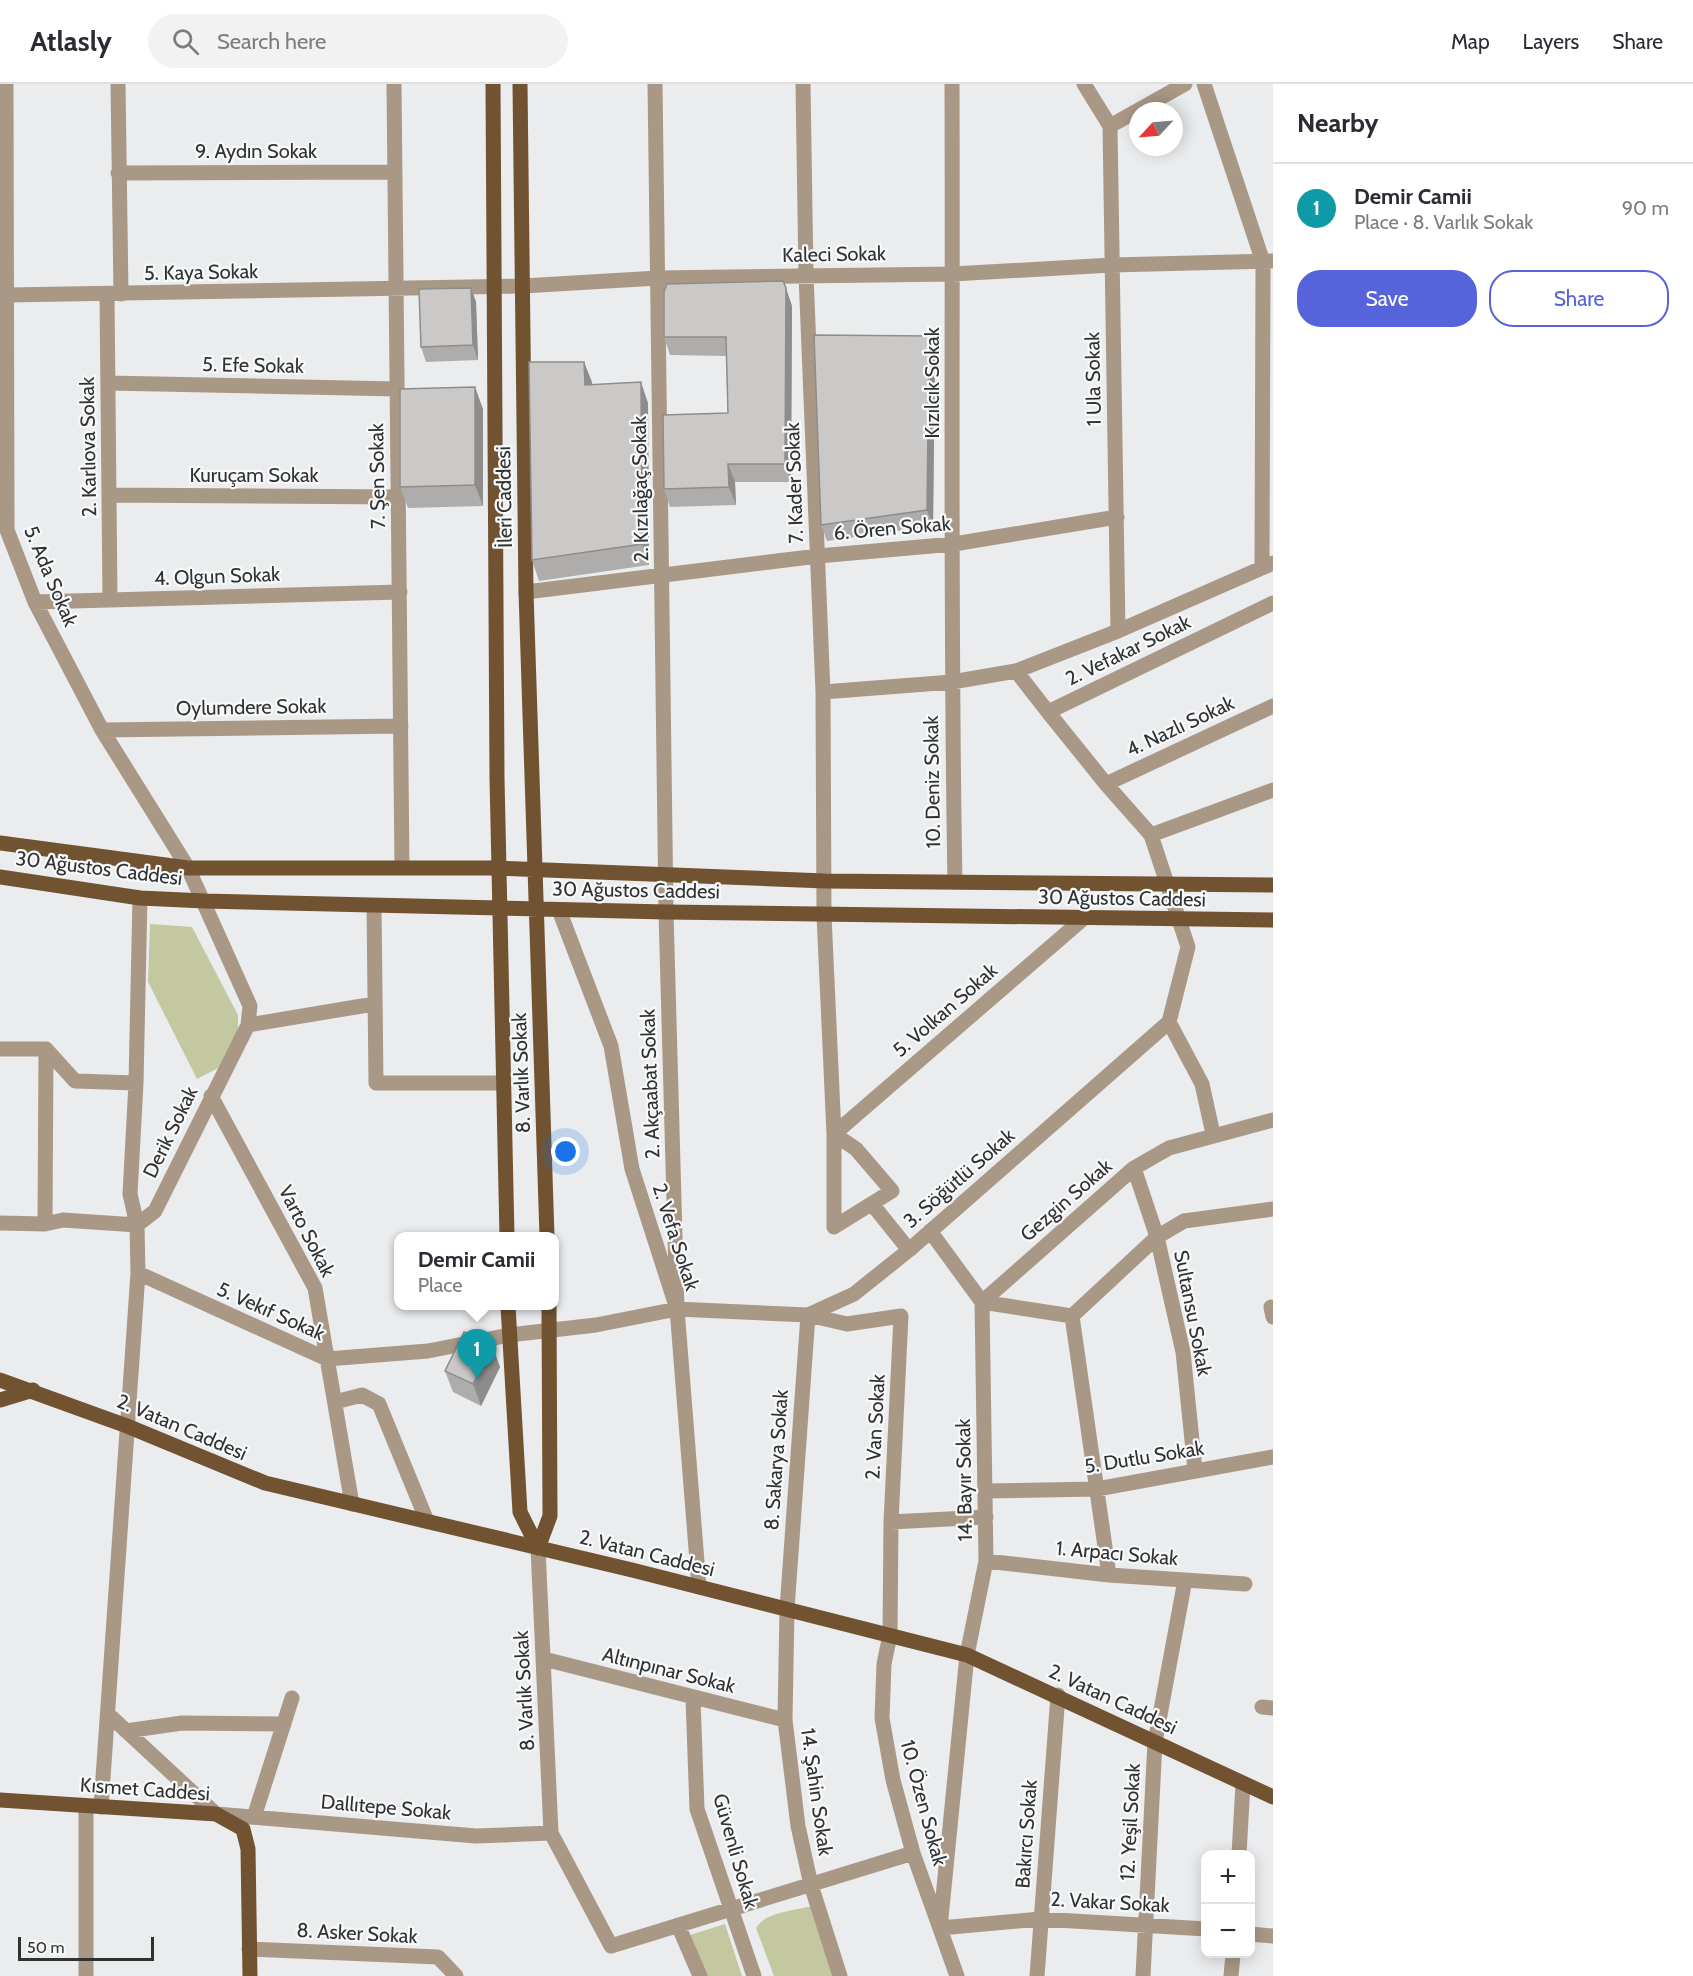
<!DOCTYPE html>
<meta charset="utf-8">
<style>
:root{--surface:#fff;--page:#f2f2f3;--text:#2b2b33;--muted:#7c7c81;--line:#e1e1e2;--accent:#5663da}
body{margin:0;font-family:Cabin,sans-serif;background:var(--page);color:var(--text)}
.controls{position:absolute;right:18px;bottom:18px;display:grid;overflow:hidden;border-radius:12px;box-shadow:0 3px 15px #0003}
.controls button{width:54px;height:54px;display:grid;place-items:center;padding:0;border:0;border-bottom:2px solid var(--line);background:var(--surface);color:var(--text);font:30px sans-serif}
.compass{position:absolute;left:1129px;top:18px;width:54px;height:54px;border-radius:50%;background:var(--surface);box-shadow:0 3px 15px #0003;rotate:244deg}
.scale{position:absolute;left:18px;bottom:15px;width:136px;box-sizing:border-box;padding-left:6px;border:3px solid #303131;border-top:0;font-size:16px;line-height:21px;white-space:nowrap;color:#303131;-webkit-text-stroke:4px #f8f9fb;paint-order:stroke}
.you{position:absolute;left:566px;top:1068px;width:21px;height:21px;margin:-15px;border:4px solid #fff;border-radius:50%;background:#1a73e8;box-shadow:0 0 0 9px #1a73e833}
.badge{display:grid;place-items:center;width:39px;height:39px;border-radius:50%;background:var(--accent);color:#fff;font-size:20px;font-weight:700}
.pin{position:absolute;translate:-50% -50px;filter:drop-shadow(0 2px 3px #0008)}
.pin::after{content:'';position:absolute;top:32px;width:21px;height:18px;background:inherit;clip-path:polygon(0 0,100% 0,50% 100%)}
.popup{position:absolute;left:394px;top:1148px;width:165px;height:78px;box-sizing:border-box;display:grid;place-content:center;border-radius:12px;background:var(--surface);filter:drop-shadow(0 2px 4px #0005);font-size:20px;white-space:nowrap;color:var(--muted)}
.popup b{font-size:22px;color:var(--text)}
.popup::after{content:'';position:absolute;left:50%;top:100%;margin-left:-12px;border:12px solid transparent;border-top-color:var(--surface)}
.list{margin:0;padding:0;list-style:none}
h2{display:flex;justify-content:space-between;align-items:center;height:78px;margin:0;padding:0 24px;font-size:26px}
h2 small{font-size:20px;font-weight:400;color:var(--muted)}
.list li{display:grid;grid-template-columns:39px 1fr auto;gap:18px;align-items:center;box-sizing:border-box;height:90px;padding:0 24px;border-top:2px solid var(--line)}
.list b{display:block;font-size:22px;white-space:nowrap}
.list p{margin:0;font-size:20px;white-space:nowrap;color:var(--muted)}
.list em{font-size:20px;font-style:normal;color:var(--muted)}
.actions{display:flex;gap:12px;padding:18px 24px}
.actions a{flex:1;padding:14px 0;border:2px solid var(--accent);border-radius:24px;text-align:center;font-size:21px;color:var(--accent)}
.actions .main{background:var(--accent);color:#fff}
.icon{flex:none;width:33px;height:33px;fill:none;stroke:currentColor;stroke-width:2;stroke-linecap:round;stroke-linejoin:round}
.map{position:relative;flex:none;width:1273px;height:1892px;overflow:hidden}
header{display:flex;align-items:center;gap:36px;box-sizing:border-box;height:84px;padding:0 30px;background:var(--surface);border-bottom:2px solid var(--line)}
header strong{font-size:28px}
nav{display:flex;gap:33px;margin-inline-start:auto;font-size:21px}
.search{width:420px;height:54px;background:var(--page);display:flex;align-items:center;gap:15px;box-sizing:border-box;padding:0 21px;border-radius:33px;color:var(--muted);font-size:22px}
main{display:flex}
aside{flex:1;background:var(--surface)}
.map>svg:first-child{display:block}
.green{fill:#c4c8a1}
.lines{fill:none;stroke-linecap:round;stroke-linejoin:round}
.minor{stroke:#aa9886;stroke-width:15}
.major{stroke:#715332;stroke-width:15}
.wall{fill:#afadac}
.shaded-wall{fill:#8e8d8c}
.building{fill:#cbc9c8;stroke:#8e8d8c;stroke-width:1.5}
.labels{text-anchor:middle;dominant-baseline:central;stroke-width:4.5;stroke-linejoin:round;paint-order:stroke}
.street-label{font-size:20px;fill:#303131;stroke:#f8f9fb}
</style>
<header>
<strong>Atlasly</strong>
<div class="search"><svg class="icon" aria-label="search" viewBox="0 0 24 24"><circle cx="10" cy="10" r="6"/><path d="M15 15l6 6"/></svg>Search here</div>
<nav><a>Map</a><a>Layers</a><a>Share</a></nav>
</header>
<main>
<div class="map">
<svg width="1273" height="1892" viewBox="0 0 1273 1892">
<rect width="100%" height="100%" fill="#ebecee"/>
<!-- green -->
<path class="green" d="M150 840 192 843 238 931V947L218 984 197 995 148 898Z
M807 1823H813L838 1892H774L756 1844C764 1829 791 1827 807 1823Z
M725 1840 742 1892H707L690 1851Z"/>
<g class="lines">
<!-- minor -->
<path class="minor" d="M6 0 7 446 35 518 102 646 188 784 250 922 248 941 155 1127 137 1141 138 1189 101 1723
M118 0 121 210
M394 0 402 783
M655 0 666 828 677 1225
M803 0 806 191 823 608 824 831 834 1050V1143
M952 0C953 266 950 532 955 798
M1084 0 1110 42
M1204 0 1263 178 1262 484
M1110 42 1118 547
M1110 42 1185 0
M118 89 395 88
M107 210 110 516
M7 211 523 202 658 194 953 190 1112 181 1273 177
M108 299 397 305
M109 411 399 413
M526 508 818 472 954 460 1117 433
M35 518 400 508
M1016 587 1048 628 1273 519
M823 608 952 598 1016 587 1118 547 1273 479
M102 646 401 642
M1106 700 1273 622
M1151 751 1273 706
M374 822 376 999H504
M559 826 611 962 632 1085 677 1225 699 1503
M1169 938 1202 1000 1213 1050
M248 941 374 920
M0 965H46L75 997 136 999
M211 1012 315 1204 352 1420
M1134 1084 1157 1153 1183 1268 1195 1386
M872 1120 909 1166
M0 1139 45 1140 63 1136 137 1141 130 1110 136 999 140 814
M45 1140 46 965
M834 1143 892 1107 856 1065 834 1050 1084 834
M930 1147 982 1218 1134 1084 1169 1064 1273 1036
M138 1189 327 1275 428 1267 509 1251 596 1241 677 1225 808 1231 854 1210 909 1166 1169 938 1188 863 1151 751 1106 700 1048 628
M1271 1223 1273 1233
M1072 1232 1109 1491
M335 1318 362 1311 379 1320 427 1437
M986 1407 1097 1405 1273 1373
M891 1438 986 1433
M538 1464 551 1749 611 1862 913 1769
M986 1477 1109 1491 1245 1500
M544 1575 785 1636
M693 1615 697 1725 754 1892
M1262 1623 1273 1624
M108 1630 216 1730 476 1752 551 1749
M126 1647 182 1639 284 1640
M254 1733 292 1614
M1239 1770 1243 1700
M678 1841 700 1892
M1206 1845 1040 1835 940 1844 967 1571 986 1477 982 1218 1072 1232 1157 1153 1184 1137 1273 1125
M1250 1850 1273 1852
M249 1865 438 1873 456 1892
M86 1892V1722
M840 1892 811 1801 798 1742 785 1636 787 1525 808 1231 847 1240 901 1232 891 1438 890 1551 884 1580 882 1634 893 1696 913 1769 957 1892
M1037 1892 1058 1611
M1143 1892 1155 1658 1185 1496
M1231 1892 1233 1870"/>
<!-- major -->
<path class="major" d="M493 0 497 694 507 1152
M520 0 526 508 547 1152
M0 759 188 784H498L825 797 1273 801
M0 793 140 814 205 817 666 828 1273 836
M508 1222 520 1428 538 1464
M0 1296 127 1342 265 1399 632 1486 967 1571 1273 1713
M0 1316 33 1306
M538 1464 550 1432 549 1222
M0 1716 216 1730 243 1745 248 1765 250 1892"/>
</g>
<!-- wall -->
<path class="wall" d="M783 197 792 222 791 398H735L736 421 670 423 664 405 728 329 726 272 670 271 664 253Z
M471 204 476 218 478 276 426 278 421 263Z
M935 268 933 442 827 457 821 441Z
M584 278 592 301 648 319 649 481 539 497 532 476Z
M483 325V422L408 424 400 403Z
M492 1261 500 1283 481 1322 453 1308 445 1287Z"/>
<!-- shaded-wall -->
<path class="shaded-wall" d="M471 204 476 218 478 276 473 261Z
M786 204 792 222 791 398 785 380Z
M929 252 935 268 933 442 927 426Z
M584 278 592 298V321L585 301Z
M641 298 648 319 649 481 642 460Z
M475 303 483 325V422L475 401Z
M728 380 735 398 736 421 729 403Z
M492 1261 500 1283 481 1322 473 1300Z"/>
<!-- building -->
<path class="building" d="M783 197 786 204 785 380H728L729 403 664 405 663 331 728 329 726 253H664V208L667 200Z
M471 204 473 261 421 263 419 205Z
M814 251 929 252 927 426 821 441Z
M529 278H584L585 301 641 298 642 460 532 476Z
M475 303V401L400 403V305Z
M464 1248 492 1261 473 1300 445 1287Z"/>
<g class="labels">
<!-- street labels -->
<g class="street-label">
<text x="256" y="67">9. Aydın Sokak</text>
<text transform="translate(834 170) rotate(-1)">Kaleci Sokak</text>
<text transform="translate(201 188) rotate(-1)">5. Kaya Sokak</text>
<text transform="translate(253 281) rotate(1)">5. Efe Sokak</text>
<text transform="translate(1093 295) rotate(-91)">1 Ula Sokak</text>
<text transform="translate(932 299) rotate(-90)">Kızılcık Sokak</text>
<text transform="translate(88 363) rotate(-91)">2. Karlıova Sokak</text>
<text x="254" y="391">Kuruçam Sokak</text>
<text transform="translate(377 392) rotate(-91)">7. Şen Sokak</text>
<text transform="translate(794 399) rotate(-92)">7. Kader Sokak</text>
<text transform="translate(640 405) rotate(-91)">2. Kızılağaç Sokak</text>
<text transform="translate(504 413) rotate(-91)">İleri Caddesi</text>
<text transform="translate(892 444) rotate(-5)">6. Ören Sokak</text>
<text transform="translate(51 492) rotate(67)">5. Ada Sokak</text>
<text transform="translate(217 492) rotate(-2)">4. Olgun Sokak</text>
<text transform="translate(1128 566) rotate(-26)">2. Vefakar Sokak</text>
<text transform="translate(251 623) rotate(-1)">Oylumdere Sokak</text>
<text transform="translate(1180 642) rotate(-25)">4. Nazlı Sokak</text>
<text transform="translate(932 698) rotate(-91)">10. Deniz Sokak</text>
<text transform="translate(99 784) rotate(7)">30 Ağustos Caddesi</text>
<text transform="translate(636 806) rotate(1)">30 Ağustos Caddesi</text>
<text transform="translate(1122 814) rotate(1)">30 Ağustos Caddesi</text>
<text transform="translate(945 926) rotate(-41)">5. Volkan Sokak</text>
<text transform="translate(521 989) rotate(-92)">8. Varlık Sokak</text>
<text transform="translate(650 1000) rotate(-92)">2. Akçaabat Sokak</text>
<text transform="translate(170 1048) rotate(-64)">Derik Sokak</text>
<text transform="translate(959 1094) rotate(-41)">3. Söğütlü Sokak</text>
<text transform="translate(1066 1116) rotate(-41)">Gezgin Sokak</text>
<text transform="translate(307 1147) rotate(63)">Varto Sokak</text>
<text transform="translate(676 1153) rotate(72)">2. Vefa Sokak</text>
<text transform="translate(271 1227) rotate(24)">5. Vekıf Sokak</text>
<text transform="translate(1193 1229) rotate(79)">Sultansu Sokak</text>
<text transform="translate(182 1343) rotate(23)">2. Vatan Caddesi</text>
<text transform="translate(875 1343) rotate(-87)">2. Van Sokak</text>
<text transform="translate(1144 1373) rotate(-9)">5. Dutlu Sokak</text>
<text transform="translate(776 1376) rotate(-86)">8. Sakarya Sokak</text>
<text transform="translate(964 1396) rotate(-91)">14. Bayır Sokak</text>
<text transform="translate(647 1469) rotate(14)">2. Vatan Caddesi</text>
<text transform="translate(1117 1469) rotate(5)">1. Arpacı Sokak</text>
<text transform="translate(669 1586) rotate(14)">Altınpınar Sokak</text>
<text transform="translate(524 1607) rotate(-93)">8. Varlık Sokak</text>
<text transform="translate(1113 1615) rotate(25)">2. Vatan Caddesi</text>
<text transform="translate(145 1705) rotate(4)">Kısmet Caddesi</text>
<text transform="translate(817 1708) rotate(82)">14. Şahin Sokak</text>
<text transform="translate(924 1719) rotate(75)">10. Özen Sokak</text>
<text transform="translate(386 1723) rotate(5)">Dallıtepe Sokak</text>
<text transform="translate(1130 1738) rotate(-87)">12. Yeşil Sokak</text>
<text transform="translate(1026 1750) rotate(-86)">Bakırcı Sokak</text>
<text transform="translate(736 1767) rotate(74)">Güvenli Sokak</text>
<text transform="translate(1110 1818) rotate(3)">2. Vakar Sokak</text>
<text transform="translate(357 1849) rotate(3)">8. Asker Sokak</text>
</g>
</g>
</svg>
<div class="controls">
<button>+</button>
<button>−</button>
</div>
<svg class="compass" viewBox="-18 -18 36 36"><path d="M0-13l5 13h-10z" fill="#e53935"/><path d="M0 13l5-13h-10z" fill="#7c7c81"/></svg>
<div class="scale">50 m</div>
<div class="you"></div>
<div class="pin badge" style="left:477px;top:1295px;background:#0f9aa8">1</div>
<div class="popup"><b>Demir Camii</b>Place</div>
</div>
<aside>
<h2>Nearby<small></small></h2>
<ul class="list">
<li><span class="badge" style="background:#0f9aa8">1</span><div><b>Demir Camii</b><p>Place · 8. Varlık Sokak</p></div><em>90 m</em></li>
</ul>
<div class="actions"><a class="main">Save</a><a>Share</a></div>
</aside>
</main>
